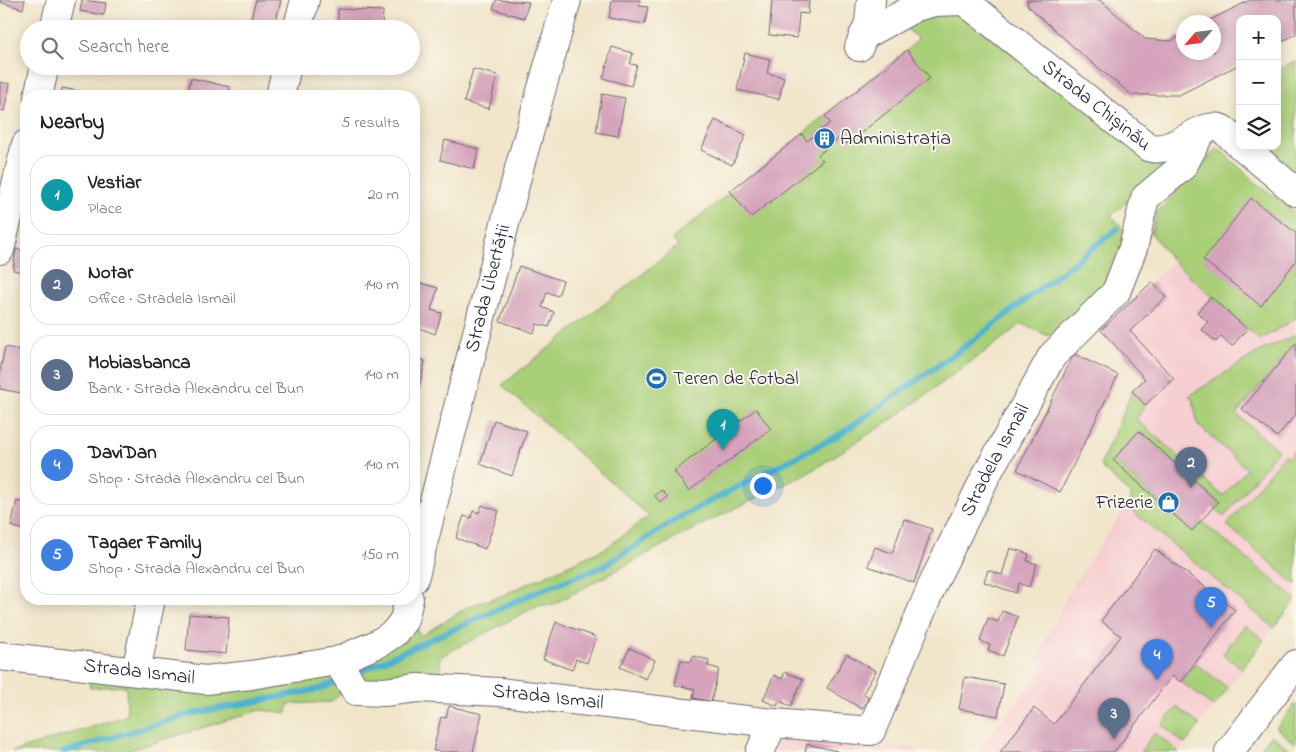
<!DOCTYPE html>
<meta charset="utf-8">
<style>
:root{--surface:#fff;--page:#f6f6f6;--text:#202124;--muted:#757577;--line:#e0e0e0;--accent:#2563eb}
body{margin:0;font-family:"Indie Flower",sans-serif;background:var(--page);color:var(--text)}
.controls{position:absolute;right:15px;top:15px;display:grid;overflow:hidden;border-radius:10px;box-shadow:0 2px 12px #0003}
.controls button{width:45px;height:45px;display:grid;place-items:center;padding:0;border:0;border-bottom:1px solid var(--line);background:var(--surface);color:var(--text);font:25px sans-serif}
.compass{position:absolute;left:1176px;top:15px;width:45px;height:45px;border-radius:50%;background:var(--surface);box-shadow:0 2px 12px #0003;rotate:242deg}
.you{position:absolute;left:762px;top:485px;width:18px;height:18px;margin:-12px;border:4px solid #fff;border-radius:50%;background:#1a73e8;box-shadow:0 0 0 8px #1a73e833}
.badge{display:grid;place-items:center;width:32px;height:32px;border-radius:50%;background:var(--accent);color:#fff;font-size:16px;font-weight:700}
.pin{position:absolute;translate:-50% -41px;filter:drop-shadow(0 1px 2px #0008)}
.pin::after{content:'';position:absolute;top:26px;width:18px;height:15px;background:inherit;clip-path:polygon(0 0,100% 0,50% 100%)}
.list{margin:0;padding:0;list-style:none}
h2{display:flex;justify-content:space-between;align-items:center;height:65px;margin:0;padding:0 20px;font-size:21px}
h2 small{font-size:16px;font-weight:400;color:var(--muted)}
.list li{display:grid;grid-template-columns:32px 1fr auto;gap:15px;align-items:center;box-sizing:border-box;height:80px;margin:0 10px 10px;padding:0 10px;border:1px solid var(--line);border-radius:20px}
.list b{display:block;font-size:19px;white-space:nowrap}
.list p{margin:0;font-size:16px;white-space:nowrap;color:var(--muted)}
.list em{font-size:16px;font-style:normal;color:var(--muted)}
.icon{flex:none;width:28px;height:28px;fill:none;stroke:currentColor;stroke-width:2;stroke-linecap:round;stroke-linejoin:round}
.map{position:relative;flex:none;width:1296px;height:752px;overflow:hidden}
.search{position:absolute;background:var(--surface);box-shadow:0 2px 12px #0003;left:20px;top:20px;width:400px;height:55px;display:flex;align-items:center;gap:12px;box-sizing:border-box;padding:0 18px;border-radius:28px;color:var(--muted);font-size:19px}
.panel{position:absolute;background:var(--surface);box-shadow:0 2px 12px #0003;left:20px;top:90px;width:400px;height:515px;border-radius:20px}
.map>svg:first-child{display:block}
.built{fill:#f7cfd2}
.green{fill:#aacf79;stroke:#66785a}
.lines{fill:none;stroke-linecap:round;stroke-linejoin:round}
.stream{stroke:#4eb2cd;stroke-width:6}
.building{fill:#d5a3bb}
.minor-casing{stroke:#6a666d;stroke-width:30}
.major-casing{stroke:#6a666d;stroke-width:30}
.minor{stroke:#fff;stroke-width:28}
.major{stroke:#fff;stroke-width:28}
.labels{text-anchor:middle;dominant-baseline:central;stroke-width:4;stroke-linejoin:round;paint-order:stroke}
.street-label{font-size:20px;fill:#22223b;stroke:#fbf7ec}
.poi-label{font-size:20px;fill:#22223b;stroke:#fbf7ec;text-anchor:start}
</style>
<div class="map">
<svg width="1296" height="752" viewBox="0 0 1296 752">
<rect width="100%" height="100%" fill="#fbf7ec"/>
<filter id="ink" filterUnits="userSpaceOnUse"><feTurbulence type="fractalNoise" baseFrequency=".02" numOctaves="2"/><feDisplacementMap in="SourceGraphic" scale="10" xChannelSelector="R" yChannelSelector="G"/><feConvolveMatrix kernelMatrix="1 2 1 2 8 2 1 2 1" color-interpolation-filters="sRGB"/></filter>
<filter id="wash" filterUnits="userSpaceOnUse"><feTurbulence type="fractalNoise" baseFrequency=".0096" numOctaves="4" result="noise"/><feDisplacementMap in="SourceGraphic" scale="20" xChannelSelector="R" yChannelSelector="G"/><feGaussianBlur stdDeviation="1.12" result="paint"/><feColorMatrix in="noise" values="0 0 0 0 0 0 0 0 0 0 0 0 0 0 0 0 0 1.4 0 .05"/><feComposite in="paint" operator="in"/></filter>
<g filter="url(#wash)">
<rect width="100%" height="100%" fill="#f1e5ca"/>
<!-- built -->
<path class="built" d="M1173 261 1260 339 1296 293V599L1179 752H977L1047 663 1035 661 1069 592 1132 496 1100 466 1132 391 1145 378 1101 330Z
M782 737 875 743V749L914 747 921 752H769Z"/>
<!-- green -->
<path class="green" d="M960 9 1166 171 1111 215 1127 233 1114 276 1088 309 1081 306 1049 336 1022 324 897 416 808 473 695 528 554 604 537 606 440 657 441 676 365 682 359 675 357 665 414 626 421 636 469 606 501 596 606 548 649 516 502 385 678 246 672 239 907 50 918 39 902 24Z
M1296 60V172L1265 146H1277V71Z
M1218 148 1254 181 1296 213V318L1260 340 1173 261 1151 233 1158 211Z
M1296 335V343L1236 414 1278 450 1224 517 1214 507 1218 502 1140 431 1113 460 1192 531 1201 521 1296 599 1274 628 1126 506 1132 496 1100 466 1132 391 1145 405 1136 419 1223 496 1247 469 1198 425 1193 401 1189 396 1258 352Z
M1295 449 1296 450V585L1227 525 1284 455 1288 458Z
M1245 625 1264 640 1242 669 1223 654Z
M1195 663 1228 688 1214 707 1181 682Z
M325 671 345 688 332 702 288 704 287 713 260 710 124 752H12C50 739 89 729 127 715L126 686 90 688 88 677 189 693Z
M1296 703V742L1295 743 1276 728Z
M1177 707 1200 725 1185 744 1162 725Z
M1155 733 1179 752H1140Z
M1271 735 1291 750 1289 752H1267L1261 748Z"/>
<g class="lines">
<!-- stream -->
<path class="stream" d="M354 674 532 594 604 566 680 517 839 435 970 343 1117 229
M64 752 190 714 320 689 340 680"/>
</g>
<g id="blocks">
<!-- building -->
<path class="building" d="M0 0H25L23 9 0 2Z
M82 0 106 3 104 15 80 11Z
M256 0H281L274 29H248Z
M496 0 529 2 524 18 493 9Z
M612 0H640L639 6 648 7 645 24 609 18Z
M772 0H809L808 14 799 13 797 38 769 35Z
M1027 0H1100L1145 39 1171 41 1184 34V52H1214V22H1206L1250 0H1296V34L1277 44V19H1240V64L1179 95H1132L1086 58 1028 6Z
M338 9 383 11 382 29H338Z
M612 47 633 53 630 64 637 65 631 86 603 78Z
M907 50 930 78 847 144 841 137 818 155 823 160 751 217 730 191 802 134 807 141 830 123 825 116Z
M745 53 770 59 767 73 784 77 779 99 737 90Z
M473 69 497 75 489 109 464 102Z
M191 78 230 87 228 96H187Z
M0 82 10 84 4 111 0 110Z
M62 88 84 92 83 96H61Z
M602 94 625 98 618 136 596 132Z
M715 120 746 135 732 165 701 150Z
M445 140 479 149 474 169 440 160Z
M1251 198 1296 233V261L1261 306 1203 260Z
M16 249 26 251V282L21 281 23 272 13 270Z
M519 266 563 281 558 296 547 292 542 307 554 312 549 327 537 324 534 333 500 321Z
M1152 282 1166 297 1130 331 1174 379 1145 405 1132 391 1145 379 1101 330Z
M421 283 438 288 431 310 442 313 435 334 414 326V305Z
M1211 297 1247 329 1232 346 1221 336 1216 342 1201 329 1208 322 1197 312Z
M1296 343V414L1277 437 1242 409Z
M5 347 26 351 21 374 26 375V394L0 389V371Z
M1074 354 1118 375 1060 492 1017 470Z
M414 358 425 361 419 389 414 388Z
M756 409 771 429 689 491 674 471Z
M494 420 527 431 512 476 480 464Z
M1139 431 1218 502 1192 531 1113 460Z
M661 490 668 497 661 503 655 496Z
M17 501 26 504V531L11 526Z
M482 505 499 511 485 549 456 538 464 516 471 518 473 511 479 513Z
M904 519 932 529 914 583 868 566 875 547 892 553Z
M1010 548 1029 554 1027 561 1037 564 1029 587 1019 583 1016 593 984 582 988 570 1002 575Z
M1155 549 1235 610 1181 682 1172 676 1114 752H1000L1034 708 1054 724 1121 636 1101 621Z
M1002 611 1018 617 1003 656 988 650 990 645 980 641 988 618 998 622Z
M189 614 229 617 226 654 186 650Z
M556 622 596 637 587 663 576 659 572 670 543 659Z
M630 648 655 660 646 679 620 667Z
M847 654 876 671 863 693 869 697 862 709 827 688Z
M693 656 709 660 708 666 719 669 711 702 693 698 695 689 675 685 681 660 691 662Z
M785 672 803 679 791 706 779 701 777 706 763 700 774 675 782 679Z
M965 677 1004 684 998 716 959 709Z
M449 706 482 714 473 752 433 751 441 717 446 718Z
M807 744 837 751V752H805Z"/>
</g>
</g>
<g filter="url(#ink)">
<use href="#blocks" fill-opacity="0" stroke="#6a666d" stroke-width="1"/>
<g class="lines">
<defs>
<g id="minor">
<path id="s1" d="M963 0 1148 147C1174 156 1202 119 1222 129 1228 133 1234 140 1240 145"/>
<path d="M54 29 61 0"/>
<path d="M297 29 305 0"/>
<path d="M863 36 916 7 934 2 966 1"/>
<path d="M859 47 869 23 871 0"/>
<path d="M38 96 45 66"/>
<path d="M280 96 287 66"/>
<path d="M1242 146 1296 192"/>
<path d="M0 250 26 144"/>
<path id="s2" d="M414 579 520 165 567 0"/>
<path id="s3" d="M0 656 206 680 251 675 337 661 379 643 394 633 404 620 409 599"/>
<path id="s4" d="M337 661 356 691 384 692 418 688 500 692 773 723 871 731 935 579 987 474 1052 356 1116 292 1133 248 1145 198 1183 166 1201 132"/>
<path d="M136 671 151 599"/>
<path d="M760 752 773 723"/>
</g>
<path id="major" d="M1229 752 1296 664"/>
</defs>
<!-- minor casing -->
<use href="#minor" class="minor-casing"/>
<!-- major casing -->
<use href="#major" class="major-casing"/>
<!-- minor -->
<use href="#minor" class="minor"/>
<!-- major -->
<use href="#major" class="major"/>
</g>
</g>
<!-- icons -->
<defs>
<symbol id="building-disc" viewBox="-11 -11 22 22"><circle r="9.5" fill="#1f6fb2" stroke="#fbf7ec"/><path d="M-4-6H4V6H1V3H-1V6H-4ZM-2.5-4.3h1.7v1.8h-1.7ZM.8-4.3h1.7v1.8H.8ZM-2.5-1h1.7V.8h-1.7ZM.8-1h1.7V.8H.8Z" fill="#fff"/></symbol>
<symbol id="stadium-disc" viewBox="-11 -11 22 22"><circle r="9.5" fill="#1f6fb2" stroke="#fbf7ec"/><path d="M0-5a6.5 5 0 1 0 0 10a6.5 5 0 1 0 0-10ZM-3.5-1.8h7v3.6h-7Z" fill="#fff"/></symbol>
<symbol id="shop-disc" viewBox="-11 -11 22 22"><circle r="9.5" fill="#1f6fb2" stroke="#fbf7ec"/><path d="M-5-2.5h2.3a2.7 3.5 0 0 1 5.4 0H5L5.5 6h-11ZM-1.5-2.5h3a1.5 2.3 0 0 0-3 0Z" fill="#fff"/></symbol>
</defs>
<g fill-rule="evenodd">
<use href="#building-disc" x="812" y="126" width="25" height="25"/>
<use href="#stadium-disc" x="644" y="366" width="25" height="25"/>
<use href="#shop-disc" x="1156" y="490" width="25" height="25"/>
</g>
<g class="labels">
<!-- street labels -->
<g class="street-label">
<text stroke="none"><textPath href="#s1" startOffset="170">Strada Chișinău</textPath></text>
<text stroke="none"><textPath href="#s2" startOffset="300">Strada Libertății</textPath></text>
<text stroke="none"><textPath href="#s4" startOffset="851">Stradela Ismail</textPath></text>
<text stroke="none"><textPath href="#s3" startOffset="140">Strada Ismail</textPath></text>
<text stroke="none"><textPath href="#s4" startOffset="228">Strada Ismail</textPath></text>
</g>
<!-- poi labels -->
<g class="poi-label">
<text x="840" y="139">Administrația</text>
<text x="673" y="379">Teren de fotbal</text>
<text x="1153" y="503" text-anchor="end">Frizerie</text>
</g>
</g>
</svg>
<div class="controls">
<button>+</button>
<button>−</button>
<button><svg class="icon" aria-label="layers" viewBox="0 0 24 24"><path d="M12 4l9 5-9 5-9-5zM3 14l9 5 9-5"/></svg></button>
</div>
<svg class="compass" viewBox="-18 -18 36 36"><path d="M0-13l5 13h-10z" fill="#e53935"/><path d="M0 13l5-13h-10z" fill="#757577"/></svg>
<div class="you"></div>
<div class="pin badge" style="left:723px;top:450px;background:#0f9aa8">1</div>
<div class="pin badge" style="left:1191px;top:488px;background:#5c6f8a">2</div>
<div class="pin badge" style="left:1114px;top:739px;background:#5c6f8a">3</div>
<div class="pin badge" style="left:1157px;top:680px;background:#3f7fe0">4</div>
<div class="pin badge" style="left:1211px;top:628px;background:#3f7fe0">5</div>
<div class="search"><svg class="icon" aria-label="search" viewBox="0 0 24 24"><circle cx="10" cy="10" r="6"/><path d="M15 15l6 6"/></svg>Search here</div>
<section class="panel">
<h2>Nearby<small>5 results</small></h2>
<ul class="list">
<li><span class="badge" style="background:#0f9aa8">1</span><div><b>Vestiar</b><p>Place</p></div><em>20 m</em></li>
<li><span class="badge" style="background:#5c6f8a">2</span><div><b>Notar</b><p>Office · Stradela Ismail</p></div><em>140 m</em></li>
<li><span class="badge" style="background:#5c6f8a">3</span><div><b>Mobiasbanca</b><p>Bank · Strada Alexandru cel Bun</p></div><em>140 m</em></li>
<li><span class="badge" style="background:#3f7fe0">4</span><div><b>DaviDan</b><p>Shop · Strada Alexandru cel Bun</p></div><em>140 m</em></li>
<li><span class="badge" style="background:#3f7fe0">5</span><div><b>Tagaer Family</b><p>Shop · Strada Alexandru cel Bun</p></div><em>150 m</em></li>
</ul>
</section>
</div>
